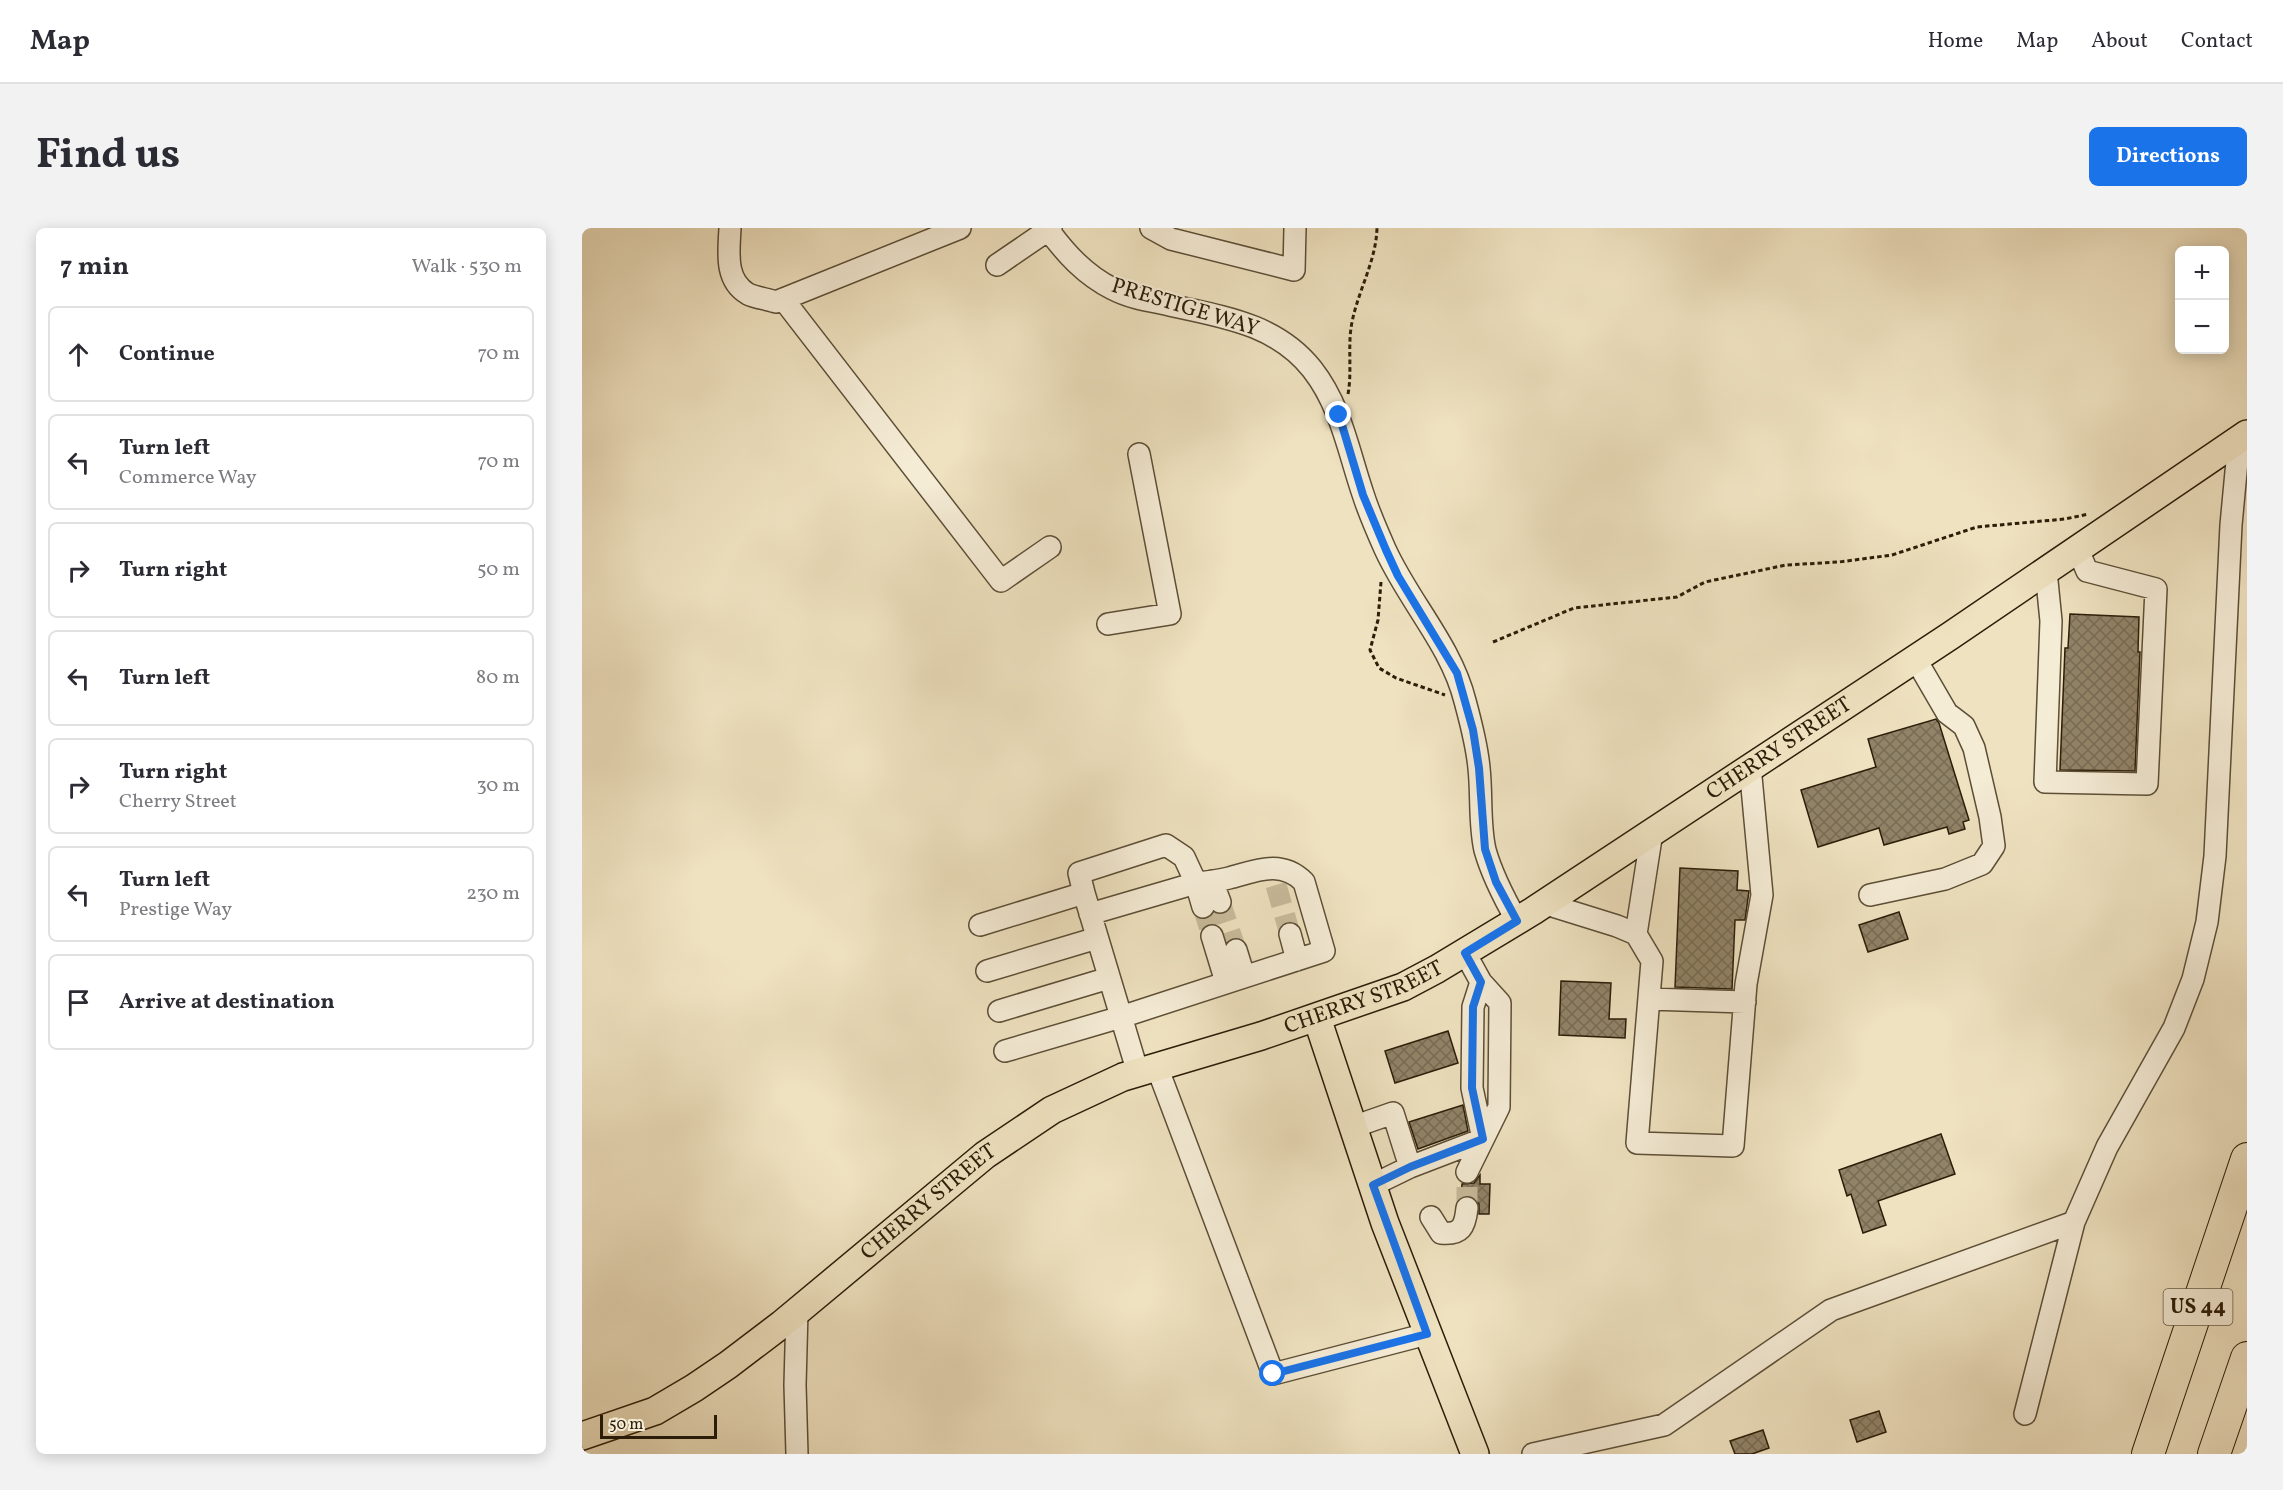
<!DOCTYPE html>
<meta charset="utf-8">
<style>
:root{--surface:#fff;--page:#f2f2f3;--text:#2b2b33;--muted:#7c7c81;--line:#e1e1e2;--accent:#1a73e8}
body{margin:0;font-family:Vollkorn,serif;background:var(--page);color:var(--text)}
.controls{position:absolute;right:18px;top:18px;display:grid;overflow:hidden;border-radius:9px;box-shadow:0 3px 15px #0003}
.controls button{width:54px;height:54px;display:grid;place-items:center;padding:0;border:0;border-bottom:2px solid var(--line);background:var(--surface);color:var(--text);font:30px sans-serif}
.scale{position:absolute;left:18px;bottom:15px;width:117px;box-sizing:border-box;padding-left:6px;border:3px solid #2b1d08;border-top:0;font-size:16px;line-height:21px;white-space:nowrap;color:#2b1d08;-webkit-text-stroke:4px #f5ecd6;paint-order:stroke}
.stop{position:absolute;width:18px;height:18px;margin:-14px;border:4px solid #1a73e8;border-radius:50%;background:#fff}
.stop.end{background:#1a73e8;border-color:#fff;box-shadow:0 2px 6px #0008}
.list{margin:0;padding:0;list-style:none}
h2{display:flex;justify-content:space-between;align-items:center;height:78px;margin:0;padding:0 24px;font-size:26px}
h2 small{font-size:20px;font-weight:400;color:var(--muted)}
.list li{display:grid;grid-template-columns:39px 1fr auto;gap:18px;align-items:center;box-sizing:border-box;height:96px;margin:0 12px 12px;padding:0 12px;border:2px solid var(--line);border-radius:9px}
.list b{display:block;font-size:22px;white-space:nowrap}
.list p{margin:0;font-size:20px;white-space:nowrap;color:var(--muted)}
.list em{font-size:20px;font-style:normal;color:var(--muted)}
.icon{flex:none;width:33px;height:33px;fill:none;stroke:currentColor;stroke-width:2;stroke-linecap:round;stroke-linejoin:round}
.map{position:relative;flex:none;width:1665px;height:1226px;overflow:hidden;border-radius:9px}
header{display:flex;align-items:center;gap:36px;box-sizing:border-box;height:84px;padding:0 30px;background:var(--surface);border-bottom:2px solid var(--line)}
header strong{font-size:28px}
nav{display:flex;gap:33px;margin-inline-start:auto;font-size:21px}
.intro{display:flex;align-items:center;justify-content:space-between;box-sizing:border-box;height:144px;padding:0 36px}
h1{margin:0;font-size:42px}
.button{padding:15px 27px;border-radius:9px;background:var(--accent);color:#fff;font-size:21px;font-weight:700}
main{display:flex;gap:36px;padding:0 36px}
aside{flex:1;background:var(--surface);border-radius:9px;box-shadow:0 3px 15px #0003}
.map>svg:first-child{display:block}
.building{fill:url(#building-cross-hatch);stroke:#2b1d08;stroke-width:1.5}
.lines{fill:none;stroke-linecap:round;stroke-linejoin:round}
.minor-tunnel{stroke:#c8bb9b;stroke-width:21;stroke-dasharray:21 10;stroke-linecap:butt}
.minor-casing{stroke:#5c4e36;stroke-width:24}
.major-casing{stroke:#2b1d08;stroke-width:30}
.highway-casing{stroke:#2b1d08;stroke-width:34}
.path{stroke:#2b1d08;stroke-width:3;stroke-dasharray:4.5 3;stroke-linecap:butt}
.minor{stroke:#f5ecd6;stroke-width:21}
.major{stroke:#efe2c0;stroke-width:27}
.highway{stroke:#efe2c0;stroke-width:32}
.route{stroke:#1a73e8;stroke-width:8}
.labels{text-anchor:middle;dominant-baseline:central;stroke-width:4.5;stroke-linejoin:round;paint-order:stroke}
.shield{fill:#f5ecd6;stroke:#685b46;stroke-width:1.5}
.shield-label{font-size:21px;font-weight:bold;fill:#2b1d08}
.street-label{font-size:22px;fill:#2b1d08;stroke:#f5ecd6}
</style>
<header>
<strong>Map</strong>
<nav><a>Home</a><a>Map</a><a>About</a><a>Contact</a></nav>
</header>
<div class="intro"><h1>Find us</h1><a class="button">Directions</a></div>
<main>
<aside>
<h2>7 min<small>Walk · 530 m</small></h2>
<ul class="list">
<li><svg class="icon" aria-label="ahead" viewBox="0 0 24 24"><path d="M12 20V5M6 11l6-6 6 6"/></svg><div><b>Continue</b></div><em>70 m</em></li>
<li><svg class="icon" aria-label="left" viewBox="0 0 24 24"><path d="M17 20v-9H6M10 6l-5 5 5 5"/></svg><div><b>Turn left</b><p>Commerce Way</p></div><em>70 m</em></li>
<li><svg class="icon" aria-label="right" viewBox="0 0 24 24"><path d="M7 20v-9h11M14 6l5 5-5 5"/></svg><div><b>Turn right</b></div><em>50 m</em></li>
<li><svg class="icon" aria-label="left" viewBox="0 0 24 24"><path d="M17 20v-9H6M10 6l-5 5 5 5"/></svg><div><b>Turn left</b></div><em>80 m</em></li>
<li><svg class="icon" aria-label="right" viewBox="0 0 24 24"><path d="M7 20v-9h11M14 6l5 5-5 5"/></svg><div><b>Turn right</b><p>Cherry Street</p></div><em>30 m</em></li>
<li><svg class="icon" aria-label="left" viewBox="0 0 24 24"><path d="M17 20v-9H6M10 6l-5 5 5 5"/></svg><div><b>Turn left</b><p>Prestige Way</p></div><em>230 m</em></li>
<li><svg class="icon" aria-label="arrive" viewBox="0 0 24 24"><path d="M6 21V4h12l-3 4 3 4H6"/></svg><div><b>Arrive at destination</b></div></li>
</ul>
</aside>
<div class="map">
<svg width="1665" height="1226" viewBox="0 0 1665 1226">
<defs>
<pattern id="building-cross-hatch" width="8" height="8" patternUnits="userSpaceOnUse" patternTransform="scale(1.5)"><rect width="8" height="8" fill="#918368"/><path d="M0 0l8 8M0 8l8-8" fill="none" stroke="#776b54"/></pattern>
</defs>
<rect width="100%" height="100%" fill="#efe2c0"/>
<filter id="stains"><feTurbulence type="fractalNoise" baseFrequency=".00333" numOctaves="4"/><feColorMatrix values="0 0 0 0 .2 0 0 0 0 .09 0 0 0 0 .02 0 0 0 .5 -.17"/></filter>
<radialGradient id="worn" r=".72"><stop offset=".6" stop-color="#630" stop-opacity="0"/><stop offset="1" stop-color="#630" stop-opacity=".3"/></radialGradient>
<!-- building -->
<path class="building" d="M1488 386 1557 389 1556 424H1558L1553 543 1478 542 1483 420H1486Z
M1354 491 1357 495 1387 592 1381 594 1383 601 1367 606 1365 599 1302 617 1297 600 1236 619 1219 562 1294 539 1286 511Z
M1098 640 1156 643 1155 662 1167 663 1163 692H1153L1150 761 1093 759Z
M1317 684 1326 711 1286 724 1277 697Z
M979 753 1029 755 1027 791H1044L1043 810 977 807Z
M866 803 876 835 813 855 803 823Z
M881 877 886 903 836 921 827 894Z
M1359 906 1373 946 1296 973 1304 997 1281 1005 1269 966 1265 968 1257 942Z
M898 947V956H908L907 986H897V976L892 970 886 967 879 969 880 956 892 955Z
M1297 1183 1304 1204 1275 1214 1268 1192Z
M1181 1202 1187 1220 1170 1226H1153L1148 1213Z"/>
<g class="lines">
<!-- minor-tunnel -->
<path class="minor-tunnel" d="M694 657 708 706
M638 674 654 722
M621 679 630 708
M885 980V944"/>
<defs>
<path id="minor" d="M148 0C147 23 142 52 166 66 174 70 186 71 194 74L378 0
M465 0C483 25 503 47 531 61 546 69 563 72 579 75 634 88 692 93 730 141 759 178 766 222 781 266 787 285 795 303 803 321 827 374 869 417 883 473 889 495 895 518 897 540 900 567 897 596 903 622 910 647 922 670 935 693
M569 0 589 11 712 42 713 0
M415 37 469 0
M201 71 419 353 468 319
M1464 343 1469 393 1463 554 1565 556 1574 361 1505 343 1496 322
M526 396 588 386 557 226
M630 653 638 674
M1288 667 1363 651 1400 636 1412 618 1408 589 1392 520 1382 498 1365 485 1333 430
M961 675 1035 698 1054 706 1070 733 1055 915 1151 918 1164 756 1180 667 1168 538
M508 686 614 655 602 629 584 617 497 645 502 665 556 845
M398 697 502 665
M708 706 715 732
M1054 706 1070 604
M630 708 644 754
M654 722 662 748
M405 743 515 710
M1067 771 1163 774
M417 783 527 750
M423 823 539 789 742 723 722 654C699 631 674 643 647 650 636 653 625 654 614 655L621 679
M575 839 691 1146 845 1106
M771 899 811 885 828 939 791 957
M828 939 901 911 890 860 891 779 899 754 883 725
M885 944 917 879 918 775 899 754
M849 989 859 1005C879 1007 883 999 885 980
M1443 1186 1492 994 1525 919 1592 800 1611 751 1625 694 1633 628 1649 297 1657 212
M215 1226 213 1157 215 1083
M951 1226 1082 1197 1249 1082 1492 994"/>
<g id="major">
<path d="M735 790 803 995 893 1226"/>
<path id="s1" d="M0 1208 73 1183 112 1160 146 1137 200 1096 403 927 470 882 541 849 679 808 821 759 855 741 951 683 1368 408 1665 206"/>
</g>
<path id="highway" d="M1566 1226 1665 931
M1632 1226 1665 1130"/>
</defs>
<!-- minor casing -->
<use href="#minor" class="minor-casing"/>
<!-- major casing -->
<use href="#major" class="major-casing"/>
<!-- highway casing -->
<use href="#highway" class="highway-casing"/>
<!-- path -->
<path class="path" d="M766 166C770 145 766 122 769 100 774 66 794 35 795 0
M799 354 796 392 788 422 797 440 814 450 863 467
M911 414 992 380 1095 369 1123 354 1204 337 1257 334 1310 327 1395 299 1483 291 1507 286"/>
<!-- minor -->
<use href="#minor" class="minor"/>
<!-- major -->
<use href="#major" class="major"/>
<!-- highway -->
<use href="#highway" class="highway"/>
</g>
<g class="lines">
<!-- route -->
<path class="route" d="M691 1146 845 1106 791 957 828 939 901 911 890 860 891 779 899 754 883 725 935 693 914 654 903 621 897 540 891 502 875 445 816 348 804 322 781 267 757 187"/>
</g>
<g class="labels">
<!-- shield labels -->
<rect class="shield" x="1581.5" y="1061" width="69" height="36" rx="4.5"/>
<g class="shield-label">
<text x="1616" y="1079">US 44</text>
</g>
<!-- street labels -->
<g class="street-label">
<text transform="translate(603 80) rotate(17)">PRESTIGE WAY</text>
<text stroke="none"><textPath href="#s1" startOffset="1394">CHERRY STREET</textPath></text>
<text stroke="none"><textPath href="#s1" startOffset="908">CHERRY STREET</textPath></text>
<text stroke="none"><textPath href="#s1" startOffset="422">CHERRY STREET</textPath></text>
</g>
</g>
<rect width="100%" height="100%" filter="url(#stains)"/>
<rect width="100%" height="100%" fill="url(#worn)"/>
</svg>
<div class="controls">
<button>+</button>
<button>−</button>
</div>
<div class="scale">50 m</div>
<div class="stop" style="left:691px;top:1146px"></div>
<div class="stop end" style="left:757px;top:187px"></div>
</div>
</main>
